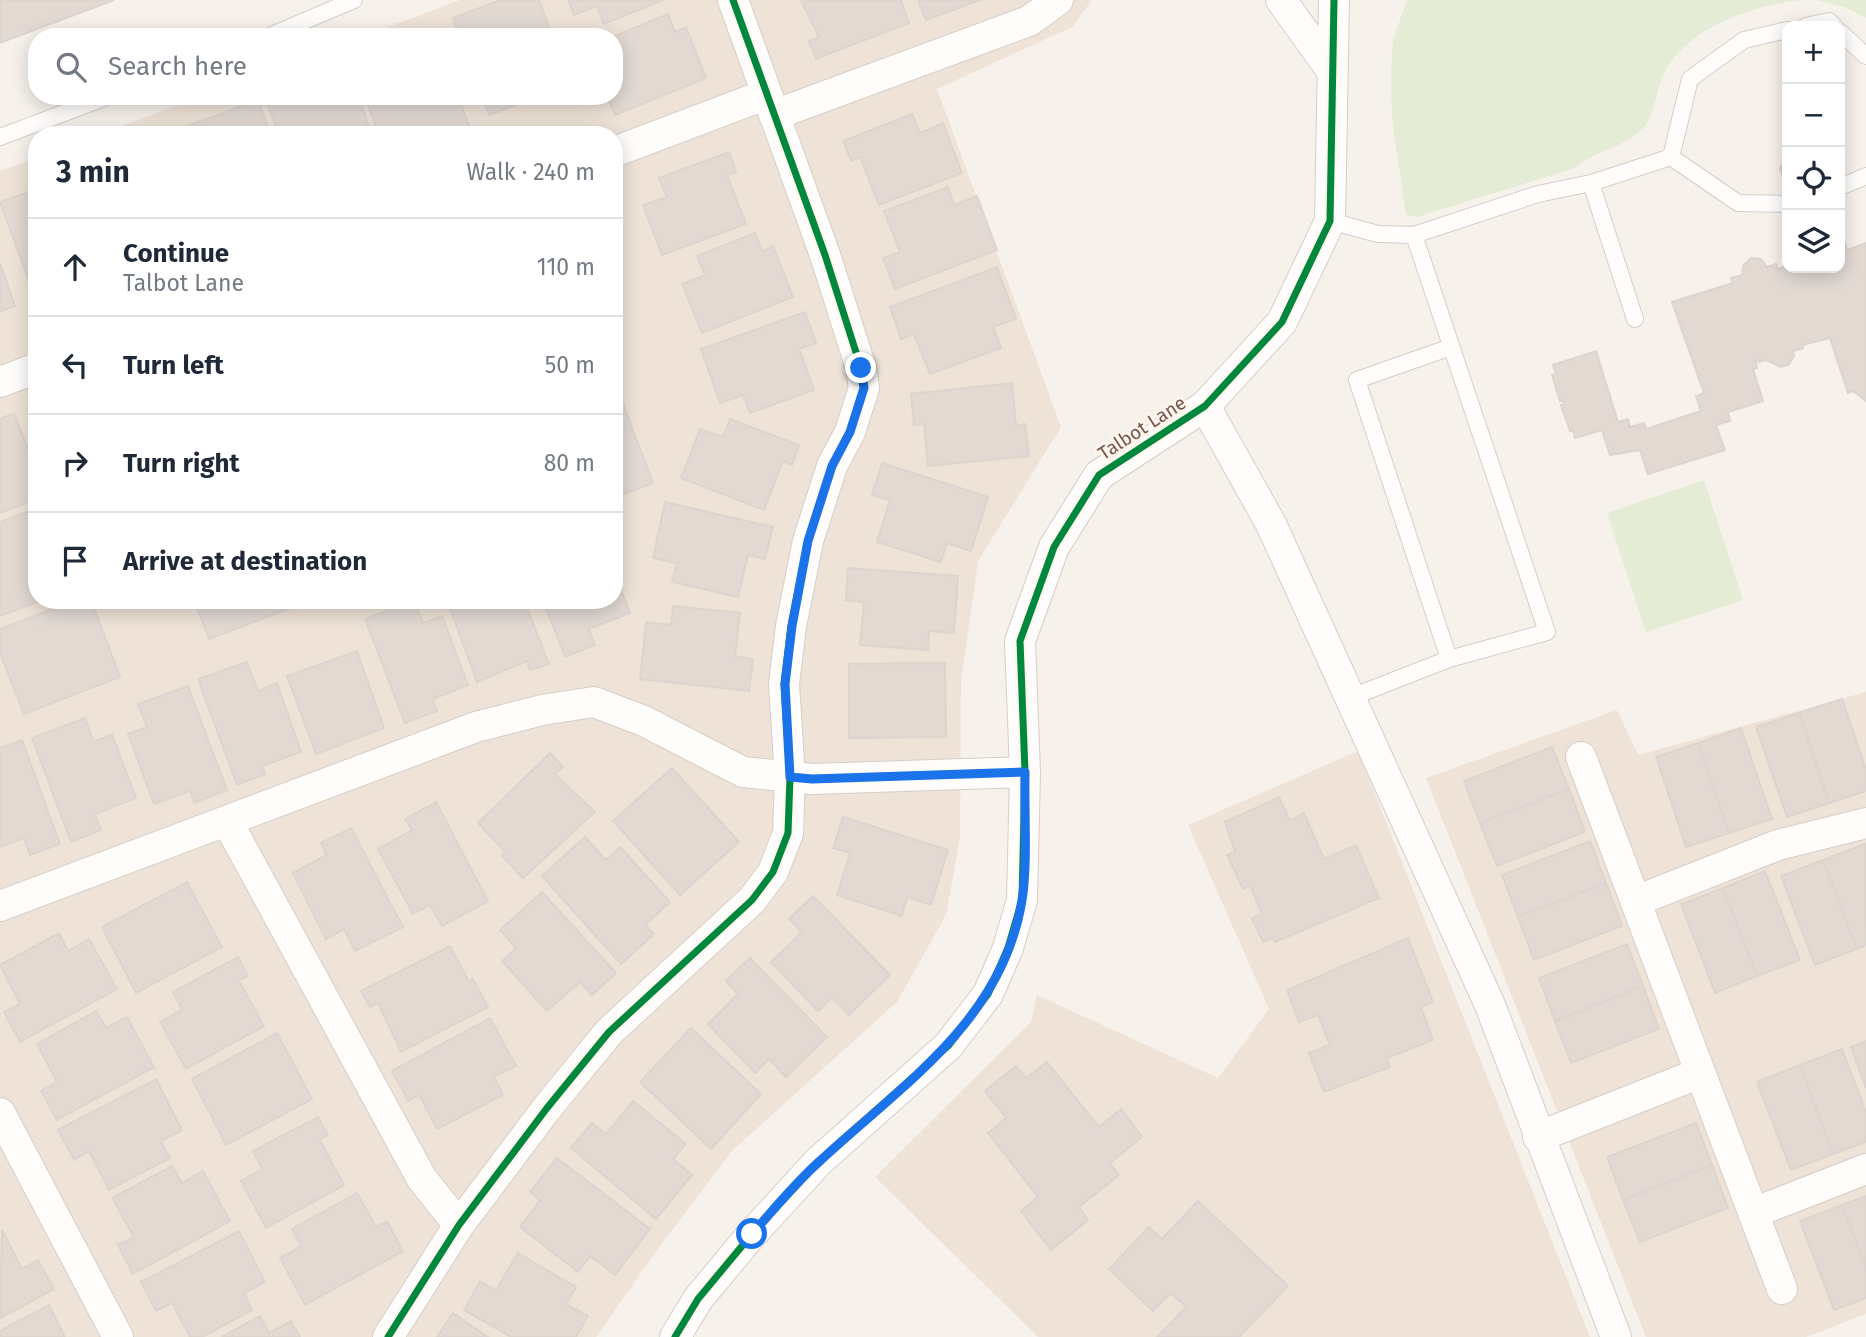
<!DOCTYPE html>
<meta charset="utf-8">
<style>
:root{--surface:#fff;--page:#f2f2f3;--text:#1f2937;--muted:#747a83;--line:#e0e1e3}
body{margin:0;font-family:"Fira Sans",sans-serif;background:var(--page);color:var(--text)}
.controls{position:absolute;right:21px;top:21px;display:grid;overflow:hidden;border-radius:14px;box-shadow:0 4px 18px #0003}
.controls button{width:63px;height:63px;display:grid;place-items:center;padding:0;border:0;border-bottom:2px solid var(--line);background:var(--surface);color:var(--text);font:35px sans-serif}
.stop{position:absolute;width:21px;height:21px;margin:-16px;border:5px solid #1a73e8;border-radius:50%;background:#fff}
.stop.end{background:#1a73e8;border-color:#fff;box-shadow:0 2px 7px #0008}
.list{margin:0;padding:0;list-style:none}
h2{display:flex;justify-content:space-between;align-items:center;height:91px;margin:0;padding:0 28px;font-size:30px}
h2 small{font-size:23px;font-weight:400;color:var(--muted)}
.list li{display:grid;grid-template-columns:46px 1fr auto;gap:21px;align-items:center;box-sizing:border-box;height:98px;padding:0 28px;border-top:2px solid var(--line)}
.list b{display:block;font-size:26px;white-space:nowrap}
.list p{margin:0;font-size:23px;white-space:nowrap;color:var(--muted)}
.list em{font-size:23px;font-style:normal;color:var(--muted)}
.icon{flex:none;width:38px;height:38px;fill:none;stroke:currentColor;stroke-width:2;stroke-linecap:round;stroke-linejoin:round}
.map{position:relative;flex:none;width:1866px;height:1337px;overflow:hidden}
.search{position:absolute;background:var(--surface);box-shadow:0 4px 18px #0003;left:28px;top:28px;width:595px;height:77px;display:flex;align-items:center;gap:18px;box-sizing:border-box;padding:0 24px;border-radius:28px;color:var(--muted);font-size:26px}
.panel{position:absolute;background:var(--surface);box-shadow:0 4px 18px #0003;left:28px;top:126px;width:595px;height:483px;border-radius:28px}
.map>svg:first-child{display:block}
.residential{fill:#efe3d8}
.green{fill:#e4ecd6}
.building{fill:#e2d9d3;stroke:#ded4cd;stroke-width:2}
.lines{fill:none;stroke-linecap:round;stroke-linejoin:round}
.service-casing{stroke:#d5cec9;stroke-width:18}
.minor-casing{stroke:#d5cec9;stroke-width:32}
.service{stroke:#fefdfc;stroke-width:16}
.minor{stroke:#fefdfc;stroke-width:30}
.cycleway-casing{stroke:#fef5ec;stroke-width:11}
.cycleway{stroke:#00873e;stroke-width:7}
.route{stroke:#1a73e8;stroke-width:9}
.labels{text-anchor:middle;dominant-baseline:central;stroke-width:6;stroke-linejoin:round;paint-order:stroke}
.street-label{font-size:19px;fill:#72574c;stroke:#fef5ec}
</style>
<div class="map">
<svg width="1866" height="1337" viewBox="0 0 1866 1337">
<rect width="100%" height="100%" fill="#f6f1eb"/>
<!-- residential -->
<path class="residential" d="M460 0H1092L1072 27 937 89 1061 427 978 561 961 680 960 838 946 915 897 1002 733 1150 662 1243 596 1337H0V171L37 158V600H614V135H98L202 96H614V37H362Z
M1866 692V1314L1806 1337H1646L1426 778 1617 710 1638 755Z
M1358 751 1590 1337H1038L875 1177 1031 1022 1037 995 1218 1078 1269 1009 1188 825Z"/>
<!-- green -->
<path class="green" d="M1407 0H1800C1751 6 1688 27 1664 73 1656 88 1655 116 1643 128 1624 148 1596 150 1575 168L1417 217 1406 215 1392 118 1391 75 1393 40Z
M1816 0H1866V18L1844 7Z
M1704 480 1743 600 1646 632 1607 513Z"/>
<!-- building -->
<path class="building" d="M0 0H114L0 43Z
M500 0H539L553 37H460L453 18Z
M568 0H663L604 24 597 6 574 15Z
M801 0H901L909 23 816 59 809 41 819 37Z
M918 0H980L926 20Z
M668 14 675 32 686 27 706 78 615 115 607 96H614V57L618 56 612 37Z
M271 96H358L372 135H279L265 98Z
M365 96H458L470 129 454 135H379Z
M482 96H540L489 115Z
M258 100 271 135H178L176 130Z
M912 114 920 133 943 123 962 173 879 205 860 157 851 161 843 141Z
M729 152 736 172 727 175 746 224 662 255 643 205 667 197 659 178Z
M1787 156V189L1780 168Z
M948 187 954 205 977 196 997 250 895 289 883 258 900 252 884 211Z
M37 189V300H36L0 202Z
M1840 226 1847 250 1866 243V401L1853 391 1848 393 1830 338 1802 345 1803 348 1793 351 1794 356 1788 365 1781 367 1766 360 1759 362 1755 359 1757 368 1753 369 1763 401 1728 412 1730 421 1716 425 1725 450 1648 474 1640 450 1610 455 1602 430 1575 438 1573 430 1570 431 1561 405 1565 404 1563 400 1560 401 1552 375 1556 374 1553 365 1596 351 1618 422 1628 419 1630 427 1644 423 1646 429 1701 411 1696 396 1704 393 1672 302 1733 283 1731 278 1742 275 1743 266 1751 258 1761 259 1767 267 1776 264 1778 269 1787 266 1840 268Z
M755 233 762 251 773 246 793 297 702 333 682 284 705 275 697 256Z
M0 263 15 306 0 312Z
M997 267 1016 319 993 327 1001 348 930 374 914 334 901 339 890 307Z
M805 312 816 343 799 349 814 390 750 413 743 395 720 403 701 349Z
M614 367 622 388 614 391Z
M1012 383 1016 426 1025 424 1029 456 928 466 924 424 914 425 911 394Z
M622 401 653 483 614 498V404Z
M14 413 37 473V499L0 513V419Z
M730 419 799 445 792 465 783 461 764 510 681 478 700 429 723 437Z
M882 463 988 497 971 551 947 543 941 562 877 542 890 500 872 495Z
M665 502 773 527 765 559 748 555 738 597 672 582 677 563 653 558Z
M37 508V600H42L0 616V522Z
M848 568 958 576 954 633 929 631 928 650 860 645 864 602 846 600Z
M614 572 630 613 589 629 595 645 565 657 543 600H614Z
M76 600H91L120 677 24 714 0 653V629Z
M194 600H305L306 602 209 639Z
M414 600 423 623 442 616 468 685 433 699 437 711 405 723 365 619Z
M447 600H524L549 664 530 670 527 661 477 682Z
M673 606 740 613 735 656 753 659 749 691 640 679 646 622 671 625Z
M357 651 384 728 316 754 287 676Z
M247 662 258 691 277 683 301 752 262 766 265 774 237 785 198 679Z
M945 663 946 737 849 738V664Z
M188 686 227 790 194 803 190 791 154 804 128 734 147 727 138 704Z
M1842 699 1866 770V791L1829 803 1799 713Z
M1799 713 1829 803 1787 817 1756 727Z
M85 718 94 742 112 734 136 798 95 814 101 830 71 842 32 738Z
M1741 728 1772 819 1729 833 1698 743Z
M22 740 60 844 30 855 24 838 0 847V748Z
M1698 743 1729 833 1686 847 1656 757Z
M1552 747 1569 789 1480 823 1464 781Z
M550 753 563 767 555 774 595 812 523 878 502 856 505 852 478 823Z
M672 768 739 842 680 895 613 821Z
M1569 789 1585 832 1497 866 1480 823Z
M1279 797 1290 821 1304 813 1324 859 1356 845 1379 898 1275 942 1273 938 1263 942 1252 918 1262 914 1250 885 1243 889 1227 855 1235 852 1225 822Z
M436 802 488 901 442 926 430 905 413 914 378 849 412 830 405 819Z
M843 817 948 850 931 905 907 897 902 916 837 895 850 853 833 848Z
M351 828 403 927 355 951 344 929 326 939 293 873 327 855 321 843Z
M585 837 606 860 620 847 670 902 645 925 654 934 621 964 542 876Z
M1590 841 1606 883 1518 917 1502 875Z
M1865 844 1866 945 1857 949 1823 860Z
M1823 860 1857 949 1815 965 1781 876Z
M1765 871 1800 960 1757 976 1723 888Z
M187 882 222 947 136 993 102 927Z
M1606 883 1622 926 1534 960 1518 917Z
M1723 888 1757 976 1715 993 1681 904Z
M542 892 616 973 592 995 580 982 547 1011 502 961 516 948 500 930Z
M813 896 890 975 849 1015 832 998 818 1011 771 962 802 932 789 919Z
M59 933 68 951 89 939 117 989 20 1042 4 1012 20 1004 0 965Z
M1408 938 1433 1002 1421 1007 1433 1040 1387 1058 1390 1067 1324 1092 1309 1053 1330 1045 1318 1015 1299 1022 1287 990Z
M1627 944 1643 986 1555 1021 1539 978Z
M450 946 469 982 473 979 488 1007 401 1052 378 1003 370 1007 361 991Z
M238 957 248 976 239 981 264 1026 186 1069 160 1022 182 1010 173 992Z
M750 958 827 1037 786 1077 769 1059 755 1073 708 1024 738 994 726 981Z
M1643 986 1659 1029 1571 1063 1555 1021Z
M96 1011 106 1028 127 1017 154 1067 57 1120 41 1091 57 1082 37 1044Z
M490 1018 516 1066 494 1077 503 1095 437 1129 419 1095 408 1101 392 1071Z
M691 1028 761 1094 711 1149 640 1082Z
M277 1033 312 1099 226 1145 192 1079Z
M1866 1041V1088L1851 1047Z
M1842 1049 1866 1112V1142L1833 1154 1800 1065Z
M1047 1062 1099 1127 1121 1109 1142 1137 1110 1163 1119 1175 1079 1207 1088 1220 1051 1250 1021 1211 1038 1197 988 1133 1006 1118 985 1091 1016 1066 1026 1078Z
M1800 1065 1833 1154 1791 1170 1757 1082Z
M156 1079 182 1130 161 1141 170 1158 109 1190 89 1151 74 1160 58 1130Z
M633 1101 686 1144 673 1159 692 1175 656 1219 571 1148 592 1123 606 1134Z
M318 1117 328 1135 320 1140 344 1185 266 1228 241 1181 262 1169 253 1151Z
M1696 1123 1712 1165 1623 1200 1607 1157Z
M557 1158 650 1229 615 1275 590 1256 578 1272 520 1227 540 1200 530 1192Z
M1712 1165 1728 1208 1640 1242 1623 1200Z
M172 1166 182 1183 203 1171 230 1221 133 1274 118 1245 134 1237 112 1198Z
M357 1193 376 1227 387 1221 403 1251 305 1305 280 1258 301 1246 292 1229Z
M1866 1196V1268L1842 1205Z
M1198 1201 1288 1286 1239 1337H1157L1186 1307 1171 1293 1153 1311 1109 1269 1149 1227 1162 1239Z
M1842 1205 1866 1268V1298L1834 1310 1800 1221Z
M2 1230 22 1269 38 1260 54 1289 0 1318Z
M239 1231 265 1282 244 1293 252 1310 202 1337H190L172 1303 156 1311 141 1282Z
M518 1253 576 1287 566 1304 588 1316 576 1337H511L464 1310 480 1281 496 1290Z
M49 1305 65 1337H0V1331Z
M453 1313 488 1337H437Z
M260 1316 269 1333 291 1321 300 1337H222Z"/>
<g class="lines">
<defs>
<path id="service" d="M1806 26 1829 21 1834 26
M1840 32 1866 56
M267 37 354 0
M0 137 109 96
M1671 157 1690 79 1744 40 1787 30
M1591 183 1635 319
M1840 187 1866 176
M1330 221 1378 234 1414 235 1538 194 1591 183 1671 157 1738 203 1787 204
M1414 235 1547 632 1449 659 1357 380 1451 347
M1349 698 1449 659"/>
<path id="minor" d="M1281 0 1332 71
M774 115 1029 21 1058 0
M614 152 767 94
M0 382 37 368
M1205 406 1271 524 1490 1005 1616 1337
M1581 757 1782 1289
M227 821 422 1179 459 1225
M1636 901 1778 845 1866 823
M0 906 476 727 542 710 594 702 644 721 743 772 812 779 1025 772
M0 1113 118 1337
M1538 1137 1700 1073
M1753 1213 1866 1169
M388 1337 459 1225 547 1108 609 1032 752 900 773 872 788 833 790 777 784 684 791 626 808 541 832 466 850 432 864 388 861 368 825 255 733 0
M675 1337 698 1299 752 1234 818 1162 948 1046 988 994 1008 948 1022 900 1025 772 1020 641 1054 547 1099 475 1205 406 1282 322 1330 221 1334 0"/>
</defs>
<!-- service casing -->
<use href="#service" class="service-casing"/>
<!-- minor casing -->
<use href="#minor" class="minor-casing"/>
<!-- service -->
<use href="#service" class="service"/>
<!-- minor -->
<use href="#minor" class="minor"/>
<defs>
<path id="cycleway" d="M388 1337 459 1225 547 1108 609 1032 752 900 773 872 788 833 790 777 784 684 791 626 808 541 832 466 850 432 864 388 861 368 825 255 733 0
M675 1337 698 1299 752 1234 818 1162 948 1046 988 994 1008 948 1022 900 1025 772 1020 641 1054 547 1099 475 1205 406 1282 322 1330 221 1334 0"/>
</defs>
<!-- cycleway casing -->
<use href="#cycleway" class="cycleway-casing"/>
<!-- cycleway -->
<use href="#cycleway" class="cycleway"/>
</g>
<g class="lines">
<!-- route -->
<path class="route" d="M752 1234C774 1209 796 1182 821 1160 903 1084 1003 1020 1022 900 1028 863 1024 811 1025 772L812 779 790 777 785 684 792 626 808 541 832 466 850 432 864 388 861 368"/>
</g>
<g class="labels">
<!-- street labels -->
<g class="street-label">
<text transform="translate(1142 428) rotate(-33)">Talbot Lane</text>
</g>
</g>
</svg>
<div class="controls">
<button>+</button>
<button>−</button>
<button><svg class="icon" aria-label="locate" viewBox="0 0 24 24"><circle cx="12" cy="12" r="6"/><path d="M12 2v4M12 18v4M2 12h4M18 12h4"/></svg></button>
<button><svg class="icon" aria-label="layers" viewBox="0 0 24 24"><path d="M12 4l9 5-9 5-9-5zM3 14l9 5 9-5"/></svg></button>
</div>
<div class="stop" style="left:752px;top:1234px"></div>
<div class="stop end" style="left:861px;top:368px"></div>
<div class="search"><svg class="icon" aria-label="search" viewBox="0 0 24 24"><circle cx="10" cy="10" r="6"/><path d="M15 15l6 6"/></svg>Search here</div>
<section class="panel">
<h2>3 min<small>Walk · 240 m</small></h2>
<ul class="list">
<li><svg class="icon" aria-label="ahead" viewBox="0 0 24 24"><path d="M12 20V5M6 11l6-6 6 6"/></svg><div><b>Continue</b><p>Talbot Lane</p></div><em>110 m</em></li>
<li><svg class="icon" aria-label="left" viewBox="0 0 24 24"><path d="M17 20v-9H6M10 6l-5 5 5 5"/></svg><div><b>Turn left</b></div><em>50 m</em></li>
<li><svg class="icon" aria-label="right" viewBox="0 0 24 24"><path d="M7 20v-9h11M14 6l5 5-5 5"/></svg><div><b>Turn right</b></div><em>80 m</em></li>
<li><svg class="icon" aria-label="arrive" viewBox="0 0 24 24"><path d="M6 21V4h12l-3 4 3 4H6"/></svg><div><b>Arrive at destination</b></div></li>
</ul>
</section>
</div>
